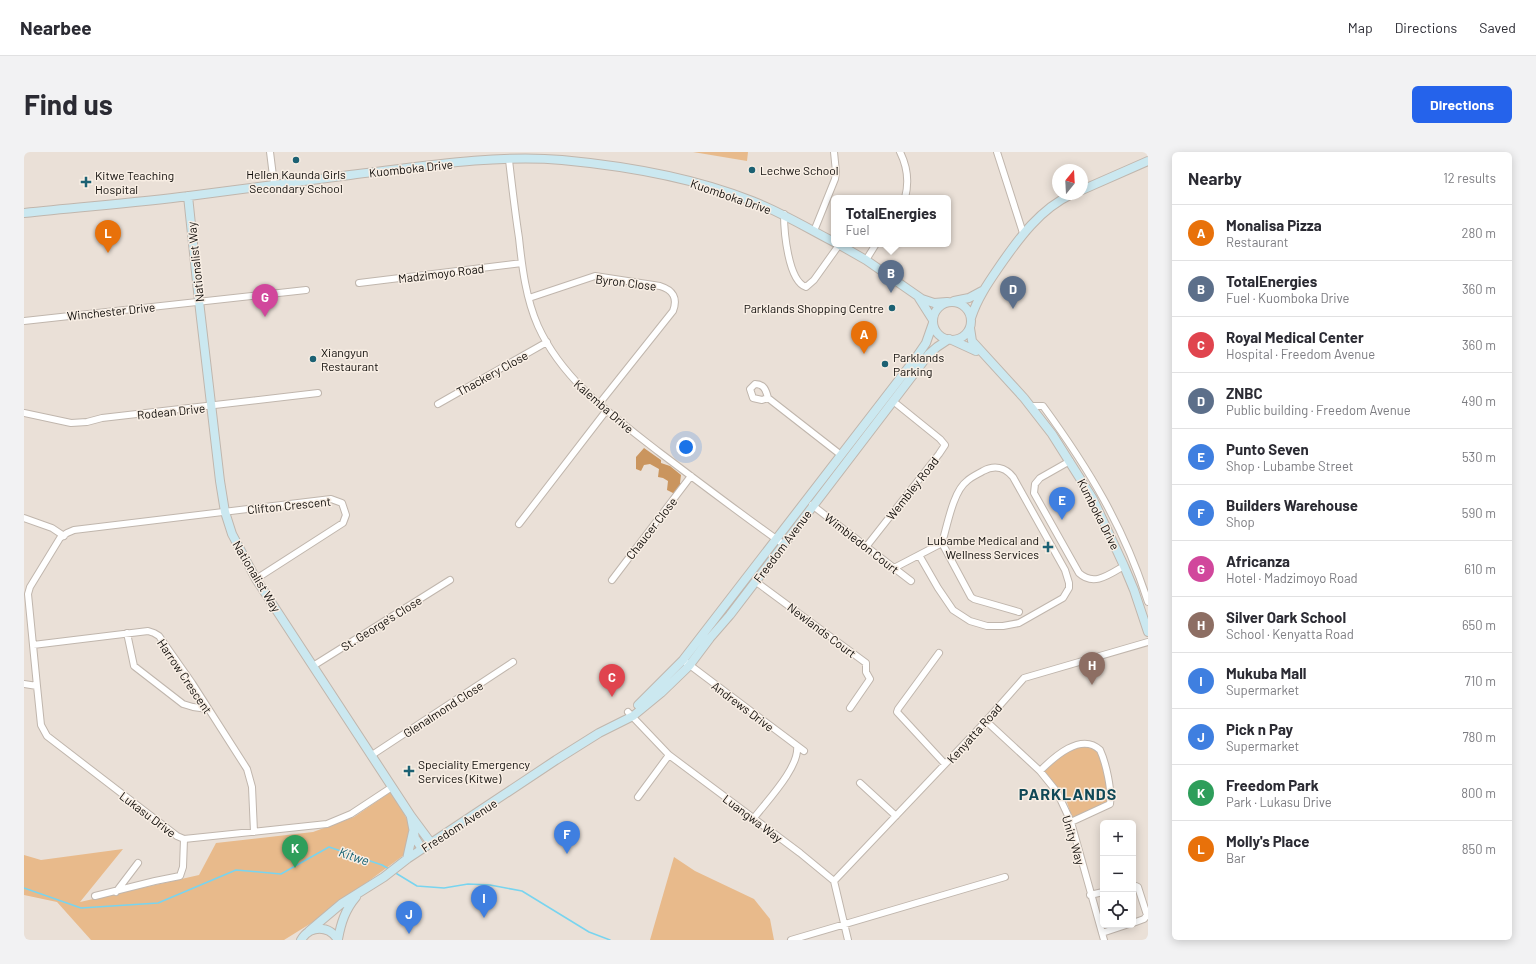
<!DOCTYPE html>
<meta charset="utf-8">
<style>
:root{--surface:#fff;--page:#f2f2f3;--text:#2b2b33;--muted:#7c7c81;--line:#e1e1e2;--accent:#2563eb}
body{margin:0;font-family:Barlow,sans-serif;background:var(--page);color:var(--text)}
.controls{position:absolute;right:12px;bottom:12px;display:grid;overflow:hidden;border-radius:6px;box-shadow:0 2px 10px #0003}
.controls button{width:36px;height:36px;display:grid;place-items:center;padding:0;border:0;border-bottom:1px solid var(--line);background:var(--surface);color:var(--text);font:20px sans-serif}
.compass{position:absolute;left:1028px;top:12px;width:36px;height:36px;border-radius:50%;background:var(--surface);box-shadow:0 2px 10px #0003;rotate:18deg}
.you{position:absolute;left:662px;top:295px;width:14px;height:14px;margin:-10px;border:3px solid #fff;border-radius:50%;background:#1a73e8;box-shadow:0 0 0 6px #1a73e833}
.badge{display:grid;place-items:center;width:26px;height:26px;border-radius:50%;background:var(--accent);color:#fff;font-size:13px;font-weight:700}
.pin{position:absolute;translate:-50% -33px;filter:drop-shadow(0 1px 2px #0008)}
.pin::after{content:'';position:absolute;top:21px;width:14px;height:12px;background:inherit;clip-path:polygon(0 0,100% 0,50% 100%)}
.popup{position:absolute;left:807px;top:43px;width:120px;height:52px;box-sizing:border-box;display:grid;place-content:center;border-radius:6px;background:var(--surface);filter:drop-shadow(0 1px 3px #0005);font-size:13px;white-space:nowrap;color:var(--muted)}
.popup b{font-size:15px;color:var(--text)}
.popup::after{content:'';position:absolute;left:50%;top:100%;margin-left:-8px;border:8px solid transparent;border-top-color:var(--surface)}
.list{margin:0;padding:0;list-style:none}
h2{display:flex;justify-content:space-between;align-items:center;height:52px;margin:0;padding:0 16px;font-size:17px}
h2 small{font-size:13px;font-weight:400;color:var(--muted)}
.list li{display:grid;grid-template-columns:26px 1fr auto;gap:12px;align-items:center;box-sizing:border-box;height:56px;padding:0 16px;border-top:1px solid var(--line)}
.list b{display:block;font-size:15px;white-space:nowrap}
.list p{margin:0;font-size:13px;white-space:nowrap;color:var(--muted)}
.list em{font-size:13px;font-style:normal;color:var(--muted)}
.icon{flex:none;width:22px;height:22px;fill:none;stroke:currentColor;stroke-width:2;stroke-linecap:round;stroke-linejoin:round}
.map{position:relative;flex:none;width:1124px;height:788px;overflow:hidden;border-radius:6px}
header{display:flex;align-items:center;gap:24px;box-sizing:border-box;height:56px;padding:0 20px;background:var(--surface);border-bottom:1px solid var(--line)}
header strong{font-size:19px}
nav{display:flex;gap:22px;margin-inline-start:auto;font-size:14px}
.intro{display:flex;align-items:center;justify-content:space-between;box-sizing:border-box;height:96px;padding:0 24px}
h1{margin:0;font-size:28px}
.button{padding:10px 18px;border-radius:6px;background:var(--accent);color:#fff;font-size:14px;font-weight:700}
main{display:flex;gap:24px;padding:0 24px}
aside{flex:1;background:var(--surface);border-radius:6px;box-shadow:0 2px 10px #0003}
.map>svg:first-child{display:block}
.green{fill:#e8ba8b}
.forest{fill:#ca955e}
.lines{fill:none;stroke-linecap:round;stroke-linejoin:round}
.stream{stroke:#78d4ef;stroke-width:1.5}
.street-casing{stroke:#c0b6ad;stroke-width:8}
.secondary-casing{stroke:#c0b6ad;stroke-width:10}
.street{stroke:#fff;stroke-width:6}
.secondary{stroke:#cbe8f0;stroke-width:8}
.poi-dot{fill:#1c6173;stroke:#f8eee4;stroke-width:1.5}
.labels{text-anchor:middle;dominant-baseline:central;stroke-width:3;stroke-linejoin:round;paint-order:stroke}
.street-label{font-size:12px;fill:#100d0a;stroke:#f8eee4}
.poi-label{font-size:12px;fill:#100d0a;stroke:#f8eee4;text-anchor:start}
.water-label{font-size:13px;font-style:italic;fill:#105e70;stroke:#f8eee4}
.district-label{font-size:16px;font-weight:bold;letter-spacing:1px;fill:#104856;stroke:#f8eee4}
</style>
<header>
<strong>Nearbee</strong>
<nav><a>Map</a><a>Directions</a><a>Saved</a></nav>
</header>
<div class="intro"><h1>Find us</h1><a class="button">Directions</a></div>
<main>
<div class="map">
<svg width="1124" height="788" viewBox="0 0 1124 788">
<rect width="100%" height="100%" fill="#eae0d7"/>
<!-- green -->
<path class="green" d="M669 0H724L723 9Z
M1061 592 1076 599 1080 615 1086 650 1048 666 1042 647 1020 619 1034 605Z
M368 639 386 673 380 703 289 770 260 788H67L33 750 0 743V703L17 708 99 697 56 750 175 723 192 691 289 680 330 665Z
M650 705 671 719 730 747 746 767 750 788H626Z"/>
<!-- forest -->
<path class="forest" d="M620 296 637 308V311L646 314 657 323 656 331 659 332 651 342 643 338 644 329 639 326 634 325 635 317 626 312 620 313 617 319 612 317V305Z"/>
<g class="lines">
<!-- stream -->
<path class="stream" d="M370 720 393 734 420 736 444 732 466 733 498 739 565 780 586 788
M0 736 57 756 134 751 212 718 257 722 305 695 358 713 365 717"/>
<defs>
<path id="street" d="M246 0 250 32
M876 0C883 14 885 31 881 46
M973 0 999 81
M485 8C488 34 491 60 495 86 498 115 502 147 514 174 539 229 589 264 635 300 676 331 717 362 759 392
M760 62C760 79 764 129 782 135L790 128 815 93
M790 79 811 27 812 20 810 0
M842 108 852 92
M335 131 498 111
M505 146 571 124 636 134C649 138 654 146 649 159L575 252
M0 169 282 138
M731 232C740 232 742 238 744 246L738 248 729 246 726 237Z
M744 246 817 303
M414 252 523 190
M1007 254H1019C1065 317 1100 375 1124 450
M0 261 47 271 63 270 78 266 294 241
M1046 309 1016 326 1011 332 1010 341 1055 421C1070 435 1086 422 1100 414
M788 353 887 429
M0 366 28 376 40 384
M495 372 582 259
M842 395 915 302 921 293 916 287 869 249
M895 403 914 436 929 458 946 469 963 474H979L995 471 1039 446 1045 436V431L1041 418 989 325C981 315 970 313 959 319 954 322 947 325 943 329 929 339 923 375 918 391L947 445 950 447 995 460
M870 416 918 391
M588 428 667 324
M731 429 842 511V520L846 527 826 556
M103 481 110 514 159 552 169 555 184 557
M9 493 124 479 130 481 135 484 168 531 223 617 228 635 230 680
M915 501 874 557 873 560 921 612
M659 508 780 599
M289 514 426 428
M0 532 13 534 17 573 23 584 153 684 160 687 303 672 327 662 368 635
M13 534 4 442 6 435 36 386 43 381 50 378 307 347 318 351 322 363 319 371 232 427
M604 560 645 603 776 701 810 729 824 788
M962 569 1016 619 1033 640 1047 670 1080 788
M348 603 489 510
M1016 619C1030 605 1057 580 1076 598 1082 611 1088 638 1086 652L1047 670
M836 631 872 664
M614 645 645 603
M730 666C742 650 776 615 773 594
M810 729 962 569 1000 526 1124 490
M1109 734H1112L1114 735 1123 763 1120 767 1109 771
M92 740 114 711
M1066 743 1079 740
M71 744 131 729 156 724 159 715 160 687
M1078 781 1102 773
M767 788 981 725"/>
<path id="secondary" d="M1058 38 1124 9
M164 44 175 149 196 329 201 360 208 382 232 427 387 664 407 691
M0 61C55 55 111 51 165 44 219 37 273 30 326 23 393 15 471 2 538 8 602 14 668 25 728 49 757 60 783 76 810 90
M814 92 842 108 898 147 910 151 923 150
M895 146 909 168
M930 149 945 146 958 139
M909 169a19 19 0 1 1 38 0a19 19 0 1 1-38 0Z
M947 166C953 147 964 131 975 115 995 86 1016 57 1048 42
M946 176 948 189 1000 246 1028 282 1069 347 1100 414 1110 438 1124 480
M928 188 952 199
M614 553 659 508 891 207 902 191 909 171
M387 665 391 686 398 697
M383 707 389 680
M285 779 317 752 360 725 383 707 532 608 575 581 609 564 637 541 665 514 686 486 706 463 905 202 913 195 925 187
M314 787C317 771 321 758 332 745
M277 788C286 773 305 773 314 788"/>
</defs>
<!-- street casing -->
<use href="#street" class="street-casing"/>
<!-- secondary casing -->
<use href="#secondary" class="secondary-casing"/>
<!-- street -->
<use href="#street" class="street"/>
<!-- secondary -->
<use href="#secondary" class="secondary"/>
</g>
<!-- markers -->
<g class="poi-dot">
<circle cx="272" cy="8" r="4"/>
<circle cx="728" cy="18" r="4"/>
<path d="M60 24h4v4h4v4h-4v4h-4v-4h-4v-4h4z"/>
<circle cx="868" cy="156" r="4"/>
<circle cx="289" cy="207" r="4"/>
<circle cx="861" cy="212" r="4"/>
<path d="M1022 389h4v4h4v4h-4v4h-4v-4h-4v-4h4z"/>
<path d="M383 613h4v4h4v4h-4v4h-4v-4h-4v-4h4z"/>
</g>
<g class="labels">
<!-- street labels -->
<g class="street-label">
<text transform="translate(387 16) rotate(-6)">Kuomboka Drive</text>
<text transform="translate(707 44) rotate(19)">Kuomboka Drive</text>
<text transform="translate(171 110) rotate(-96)">Nationalist Way</text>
<text transform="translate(417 121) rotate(-7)">Madzimoyo Road</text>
<text transform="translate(602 130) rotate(7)">Byron Close</text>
<text transform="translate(87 159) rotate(-6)">Winchester Drive</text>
<text transform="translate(468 221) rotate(-29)">Thackery Close</text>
<text transform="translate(580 254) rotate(41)">Kalemba Drive</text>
<text transform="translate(147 259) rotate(-6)">Rodean Drive</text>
<text transform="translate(888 336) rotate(-52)">Wembley Road</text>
<text transform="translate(265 353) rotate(-6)">Clifton Crescent</text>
<text transform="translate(1075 362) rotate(63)">Kumboka Drive</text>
<text transform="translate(627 376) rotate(-52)">Chaucer Close</text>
<text transform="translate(838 391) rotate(38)">Wimbledon Court</text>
<text transform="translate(758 394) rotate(-53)">Freedom Avenue</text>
<text transform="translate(233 424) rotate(59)">Nationalist Way</text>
<text transform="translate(357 471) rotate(-32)">St. George's Close</text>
<text transform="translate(798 478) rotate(37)">Newlands Court</text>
<text transform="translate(161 524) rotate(56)">Harrow Crescent</text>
<text transform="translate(719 554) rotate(37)">Andrews Drive</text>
<text transform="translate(419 557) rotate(-33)">Glenalmond Close</text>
<text transform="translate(950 581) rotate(-48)">Kenyatta Road</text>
<text transform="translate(124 662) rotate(37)">Lukasu Drive</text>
<text transform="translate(729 666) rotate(37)">Luangwa Way</text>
<text transform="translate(435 673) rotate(-33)">Freedom Avenue</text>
<text transform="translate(1050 688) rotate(73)">Unity Way</text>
</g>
<!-- poi labels -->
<g class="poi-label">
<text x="736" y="18">Lechwe School</text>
<text x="272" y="22" text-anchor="middle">Hellen Kaunda Girls<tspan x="272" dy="14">Secondary School</tspan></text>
<text x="71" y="23">Kitwe Teaching<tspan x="71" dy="14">Hospital</tspan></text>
<text x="860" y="156" text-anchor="end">Parklands Shopping Centre</text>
<text x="297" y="200">Xiangyun<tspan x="297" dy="14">Restaurant</tspan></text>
<text x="869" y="205">Parklands<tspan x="869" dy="14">Parking</tspan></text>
<text x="1015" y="388" text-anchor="end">Lubambe Medical and<tspan x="1015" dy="14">Wellness Services</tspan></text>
<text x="394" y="612">Speciality Emergency<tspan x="394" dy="14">Services (Kitwe)</tspan></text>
</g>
<!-- water labels -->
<g class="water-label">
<text transform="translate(330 704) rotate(19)">Kitwe</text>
</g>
<!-- district labels -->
<g class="district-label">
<text x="1044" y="641">PARKLANDS</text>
</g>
</g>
</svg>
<div class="controls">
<button>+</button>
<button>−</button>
<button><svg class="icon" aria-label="locate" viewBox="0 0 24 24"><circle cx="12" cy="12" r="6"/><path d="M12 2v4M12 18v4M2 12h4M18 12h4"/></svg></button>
</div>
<svg class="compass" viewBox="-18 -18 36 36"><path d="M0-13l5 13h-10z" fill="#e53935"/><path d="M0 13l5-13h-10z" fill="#7c7c81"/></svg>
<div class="you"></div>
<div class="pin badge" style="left:840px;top:202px;background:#e8710a">A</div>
<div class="pin badge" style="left:867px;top:141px;background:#5c6f8a">B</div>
<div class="popup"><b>TotalEnergies</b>Fuel</div>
<div class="pin badge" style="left:588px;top:545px;background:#e0444e">C</div>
<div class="pin badge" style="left:989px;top:157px;background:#5c6f8a">D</div>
<div class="pin badge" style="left:1038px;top:368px;background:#3f7fe0">E</div>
<div class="pin badge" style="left:543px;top:702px;background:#3f7fe0">F</div>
<div class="pin badge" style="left:241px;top:165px;background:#d1479c">G</div>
<div class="pin badge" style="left:1068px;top:533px;background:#8d6e63">H</div>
<div class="pin badge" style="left:460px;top:766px;background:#3f7fe0">I</div>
<div class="pin badge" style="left:385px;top:782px;background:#3f7fe0">J</div>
<div class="pin badge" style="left:271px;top:716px;background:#2e9e5b">K</div>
<div class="pin badge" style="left:84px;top:101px;background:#e8710a">L</div>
</div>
<aside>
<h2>Nearby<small>12 results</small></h2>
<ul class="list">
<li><span class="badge" style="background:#e8710a">A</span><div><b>Monalisa Pizza</b><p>Restaurant</p></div><em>280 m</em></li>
<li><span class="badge" style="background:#5c6f8a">B</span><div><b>TotalEnergies</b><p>Fuel · Kuomboka Drive</p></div><em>360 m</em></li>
<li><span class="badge" style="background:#e0444e">C</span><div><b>Royal Medical Center</b><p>Hospital · Freedom Avenue</p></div><em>360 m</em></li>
<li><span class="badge" style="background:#5c6f8a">D</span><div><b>ZNBC</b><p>Public building · Freedom Avenue</p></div><em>490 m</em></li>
<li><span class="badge" style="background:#3f7fe0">E</span><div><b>Punto Seven</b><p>Shop · Lubambe Street</p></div><em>530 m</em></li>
<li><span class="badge" style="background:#3f7fe0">F</span><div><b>Builders Warehouse</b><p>Shop</p></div><em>590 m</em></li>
<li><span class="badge" style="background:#d1479c">G</span><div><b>Africanza</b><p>Hotel · Madzimoyo Road</p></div><em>610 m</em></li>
<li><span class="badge" style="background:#8d6e63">H</span><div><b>Silver Oark School</b><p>School · Kenyatta Road</p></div><em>650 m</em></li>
<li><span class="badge" style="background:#3f7fe0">I</span><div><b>Mukuba Mall</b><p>Supermarket</p></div><em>710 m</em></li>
<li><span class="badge" style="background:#3f7fe0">J</span><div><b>Pick n Pay</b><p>Supermarket</p></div><em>780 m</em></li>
<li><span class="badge" style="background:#2e9e5b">K</span><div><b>Freedom Park</b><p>Park · Lukasu Drive</p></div><em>800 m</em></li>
<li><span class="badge" style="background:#e8710a">L</span><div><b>Molly's Place</b><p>Bar</p></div><em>850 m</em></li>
</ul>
</aside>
</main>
